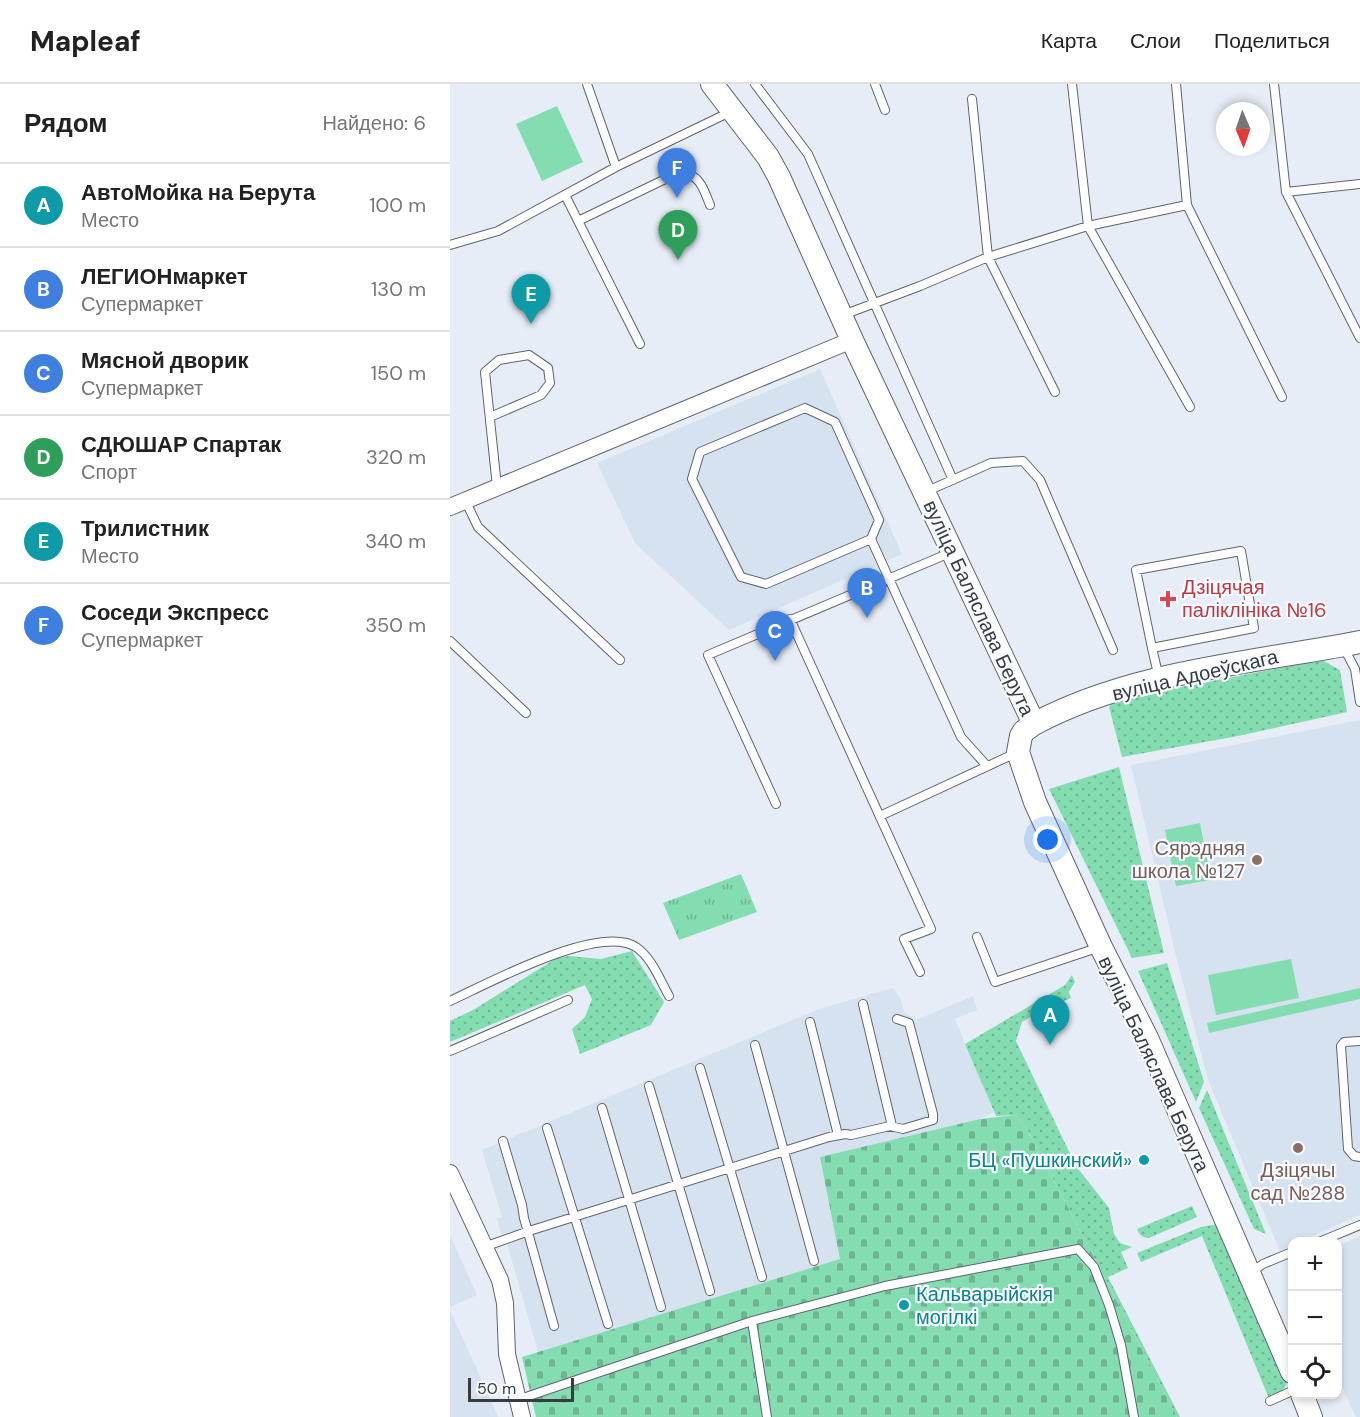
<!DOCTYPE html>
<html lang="ru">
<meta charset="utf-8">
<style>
:root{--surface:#fff;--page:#f6f6f6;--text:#222;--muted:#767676;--line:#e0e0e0;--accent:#226d73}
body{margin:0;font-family:"DM Sans",sans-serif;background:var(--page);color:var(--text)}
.controls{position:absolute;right:18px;bottom:18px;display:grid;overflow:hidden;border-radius:12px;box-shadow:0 3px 9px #0003}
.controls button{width:54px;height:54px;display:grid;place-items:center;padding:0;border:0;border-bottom:2px solid var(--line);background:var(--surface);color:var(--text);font:30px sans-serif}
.compass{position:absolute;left:766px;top:18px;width:54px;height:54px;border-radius:50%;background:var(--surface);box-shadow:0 3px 9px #0003;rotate:178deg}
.scale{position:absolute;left:18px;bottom:15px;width:106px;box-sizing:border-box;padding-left:6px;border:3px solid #393c3f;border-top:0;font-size:16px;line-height:21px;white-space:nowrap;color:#393c3f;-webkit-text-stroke:4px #f7fafe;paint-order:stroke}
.you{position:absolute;left:598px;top:756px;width:21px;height:21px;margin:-15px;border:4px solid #fff;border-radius:50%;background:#1a73e8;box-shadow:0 0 0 9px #1a73e833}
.badge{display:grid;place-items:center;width:39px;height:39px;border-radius:50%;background:var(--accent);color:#fff;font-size:20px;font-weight:700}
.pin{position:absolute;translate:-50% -50px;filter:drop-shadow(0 2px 3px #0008)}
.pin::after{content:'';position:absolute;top:32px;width:21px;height:18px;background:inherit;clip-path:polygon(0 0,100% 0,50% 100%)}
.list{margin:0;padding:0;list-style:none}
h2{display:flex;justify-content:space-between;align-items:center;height:78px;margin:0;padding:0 24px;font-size:26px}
h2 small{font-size:20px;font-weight:400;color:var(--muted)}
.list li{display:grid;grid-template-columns:39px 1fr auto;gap:18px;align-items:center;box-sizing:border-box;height:84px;padding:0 24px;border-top:2px solid var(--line)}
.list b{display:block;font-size:22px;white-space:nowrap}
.list p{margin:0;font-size:20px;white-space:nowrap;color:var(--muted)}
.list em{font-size:20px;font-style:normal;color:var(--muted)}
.icon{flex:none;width:33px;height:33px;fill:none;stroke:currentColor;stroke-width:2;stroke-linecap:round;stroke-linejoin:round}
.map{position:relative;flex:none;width:910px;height:1333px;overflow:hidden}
header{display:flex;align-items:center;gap:36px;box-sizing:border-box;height:84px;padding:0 30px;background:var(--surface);border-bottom:2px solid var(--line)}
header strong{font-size:28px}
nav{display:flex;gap:33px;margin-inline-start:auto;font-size:21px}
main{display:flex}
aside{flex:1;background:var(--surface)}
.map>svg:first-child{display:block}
.built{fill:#d7e2f1}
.grass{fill:url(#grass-dots)}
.cemetery{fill:url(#cemetery-stones)}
.park{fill:url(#park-tufts)}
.pitch{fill:#84ddb1}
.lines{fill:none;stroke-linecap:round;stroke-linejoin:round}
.lane-casing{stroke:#5e646c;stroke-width:10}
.street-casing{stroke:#5e646c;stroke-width:18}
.secondary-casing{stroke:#5e646c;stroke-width:24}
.lane{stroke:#fff;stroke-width:8}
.street{stroke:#fff;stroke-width:16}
.secondary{stroke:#fff;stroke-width:22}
.health-dot{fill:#e0444e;stroke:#f7fafe;stroke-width:2}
.education-dot{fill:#8d6e63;stroke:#f7fafe;stroke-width:2}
.culture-dot{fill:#0f9aa8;stroke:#f7fafe;stroke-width:2}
.labels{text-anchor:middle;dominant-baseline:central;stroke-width:4.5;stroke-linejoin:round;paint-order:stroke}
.health-label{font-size:20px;fill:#be3a42;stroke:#f7fafe;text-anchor:start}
.street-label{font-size:20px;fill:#393c3f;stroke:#f7fafe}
.education-label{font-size:20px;fill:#785e54;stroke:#f7fafe;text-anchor:end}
.culture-label{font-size:20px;fill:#0d838f;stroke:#f7fafe;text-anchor:end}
</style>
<header>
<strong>Mapleaf</strong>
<nav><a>Карта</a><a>Слои</a><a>Поделиться</a></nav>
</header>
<main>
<aside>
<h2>Рядом<small>Найдено: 6</small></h2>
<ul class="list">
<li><span class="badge" style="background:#0f9aa8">A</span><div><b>АвтоМойка на Берута</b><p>Место</p></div><em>100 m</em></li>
<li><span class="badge" style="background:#3f7fe0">B</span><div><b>ЛЕГИОНмаркет</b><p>Супермаркет</p></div><em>130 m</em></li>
<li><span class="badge" style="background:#3f7fe0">C</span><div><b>Мясной дворик</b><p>Супермаркет</p></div><em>150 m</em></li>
<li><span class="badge" style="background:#2e9e5b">D</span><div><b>СДЮШАР Спартак</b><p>Спорт</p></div><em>320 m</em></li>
<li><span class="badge" style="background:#0f9aa8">E</span><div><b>Трилистник</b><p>Место</p></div><em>340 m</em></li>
<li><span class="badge" style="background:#3f7fe0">F</span><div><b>Соседи Экспресс</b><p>Супермаркет</p></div><em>350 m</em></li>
</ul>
</aside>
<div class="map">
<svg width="910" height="1333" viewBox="0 0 910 1333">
<defs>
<pattern id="grass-dots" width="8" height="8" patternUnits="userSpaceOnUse" patternTransform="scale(1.5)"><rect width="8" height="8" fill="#84ddb1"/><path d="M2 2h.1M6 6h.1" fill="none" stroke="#6db491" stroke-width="1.8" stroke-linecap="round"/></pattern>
<pattern id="cemetery-stones" width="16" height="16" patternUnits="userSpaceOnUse" patternTransform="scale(1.5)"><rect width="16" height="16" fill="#84ddb1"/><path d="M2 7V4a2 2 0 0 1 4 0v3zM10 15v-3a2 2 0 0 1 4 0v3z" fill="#6db491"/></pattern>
<pattern id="park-tufts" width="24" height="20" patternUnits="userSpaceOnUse" patternTransform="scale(1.5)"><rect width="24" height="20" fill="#84ddb1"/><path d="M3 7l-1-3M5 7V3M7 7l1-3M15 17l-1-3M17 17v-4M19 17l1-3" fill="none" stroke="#6db491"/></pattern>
</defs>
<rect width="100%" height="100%" fill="#e6edf6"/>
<!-- built -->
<path class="built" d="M370 285 452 470 279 546 185 459 147 379Z
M910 636V1131L851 1157 842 1158V1161L830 1167 758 996 726 872 681 681Z
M443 904 451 916 454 928 466 936 523 912 527 926 505 935 544 1028 530 1035 371 1073 391 1175 88 1268 56 1156 51 1150 47 1135 52 1133 32 1066 369 925Z
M0 1151 27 1211 0 1223Z
M910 1152V1333H906L888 1294V1162Z
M0 1226 42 1319 48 1333H0Z"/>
<!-- grass -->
<path class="grass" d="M872 576 890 586 897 628 788 652 672 673 659 623 664 616Z
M669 683 714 869 682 874 599 705Z
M182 867 214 918 201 941 130 970 122 945 135 933 142 915 135 901 0 958V937L23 926 107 874 119 872 151 875Z
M717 879 754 998 746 1018 688 887Z
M622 891 625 898 619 908 621 914 589 928 572 938 566 957 626 1082 659 1124 664 1150 670 1159 682 1163 671 1168 678 1184 658 1193 730 1333H727L576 1043 565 1031 546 1032 515 960 615 901Z
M757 1006 816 1150 804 1145 749 1024Z
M742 1122 747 1133 699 1154C693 1154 689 1151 687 1145Z
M768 1140 775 1144 836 1298C836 1308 826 1309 818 1312L752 1152 691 1178 687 1169 751 1143Z"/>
<!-- cemetery -->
<path class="cemetery" d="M565 1031 576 1043 727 1333H86L72 1273 390 1175 370 1073 530 1035Z"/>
<!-- park -->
<path class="park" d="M291 790 307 828 229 856 213 819Z"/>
<!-- pitch -->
<path class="pitch" d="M107 22 133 78 92 97 66 40Z
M750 739 761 796 726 802 715 746Z
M841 875 849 914 766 931 758 891Z
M910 904V915L759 949 757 939Z"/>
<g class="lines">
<defs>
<path id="lane" d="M137 0 166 83
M305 0 358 70 503 396
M425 0 435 26
M622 0 638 142 740 323
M726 0 737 121 832 313
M824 0 836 108 910 254
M522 15 538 173 605 308
M836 108 910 100
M115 111 190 260
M128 137 232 87C251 93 253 104 260 121
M0 161 48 147 166 83 280 28
M393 231 470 202 538 173 638 142 737 121
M40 333 91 311 100 299 98 284 79 271 49 276 35 288 47 403
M475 408 541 379 573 377 590 396 663 566
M15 416 28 443 170 576
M421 455 316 500 291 493 242 395 250 368 355 324 385 338 429 436 421 455 511 653 537 682
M791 467 804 544 702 564 686 486Z
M340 535 481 845 454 855 470 888
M0 557 76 629
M893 562 905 585 910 618
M702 564 709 594
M326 720 258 571 502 468
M430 732 566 669
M527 853 545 898 650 863
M0 917C37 900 149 839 186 863 202 874 210 896 219 912
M413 920 442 1042
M360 938 388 1051
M910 957 894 958 891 962 898 1065 904 1072 910 1073
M305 961 364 1177
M0 967 118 916
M250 984 312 1193
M199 1002 260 1207
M152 1024 211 1223
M97 1044 158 1240
M53 1057 72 1121 74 1134 104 1242
M869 1158 910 1141
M34 1163 79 1147 379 1053 395 1050 401 1051 440 1042 453 1045 483 1036V1030L459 939 447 935
M800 1189 813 1180 842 1168
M302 1237 317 1333
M67 1316 302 1237 435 1202 628 1165 644 1183 659 1221 671 1261 684 1333
M820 1317 842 1307"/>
<path id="street" d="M0 423 402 256
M0 1089 50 1196 55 1219 57 1270 72 1333"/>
<path id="secondary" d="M262 0 318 73 329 93 402 256 584 640 574 647 571 652 568 668 585 718 651 863 697 954 842 1288
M584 640C683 587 802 579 910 558
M852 1310 861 1333"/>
</defs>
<!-- lane casing -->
<use href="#lane" class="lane-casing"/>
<!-- street casing -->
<use href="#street" class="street-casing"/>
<!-- secondary casing -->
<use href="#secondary" class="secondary-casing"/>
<!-- lane -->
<use href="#lane" class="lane"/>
<!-- street -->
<use href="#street" class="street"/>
<!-- secondary -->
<use href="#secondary" class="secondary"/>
</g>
<!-- markers -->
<path class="health-dot" d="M715 506h6v6h6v6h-6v6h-6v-6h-6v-6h6z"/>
<g class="education-dot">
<circle cx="807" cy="776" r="6"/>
<circle cx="848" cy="1064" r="6"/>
</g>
<g class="culture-dot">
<circle cx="694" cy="1076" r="6"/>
<circle cx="454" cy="1221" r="6"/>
</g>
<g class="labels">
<!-- health labels -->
<g class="health-label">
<text x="732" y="503">Дзіцячая<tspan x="732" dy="23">паліклініка №16</tspan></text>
</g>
<!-- street labels -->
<g class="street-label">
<text transform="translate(529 524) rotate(65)">вуліца Баляслава Берута</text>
<text transform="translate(745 591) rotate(-13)">вуліца Адоеўскага</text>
<text transform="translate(704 980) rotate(65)">вуліца Баляслава Берута</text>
</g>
<!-- education labels -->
<g class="education-label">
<text x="795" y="764">Сярэдняя<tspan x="795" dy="23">школа №127</tspan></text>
<text x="848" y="1086" text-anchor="middle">Дзіцячы<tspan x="848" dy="23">сад №288</tspan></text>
</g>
<!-- culture labels -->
<g class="culture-label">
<text x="682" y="1076">БЦ «Пушкинский»</text>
<text x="466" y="1210" text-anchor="start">Кальварыйскія<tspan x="466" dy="23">могілкі</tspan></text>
</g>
</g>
</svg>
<div class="controls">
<button>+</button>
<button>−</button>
<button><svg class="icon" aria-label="locate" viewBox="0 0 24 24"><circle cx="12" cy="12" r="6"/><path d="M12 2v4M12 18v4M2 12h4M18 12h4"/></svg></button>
</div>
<svg class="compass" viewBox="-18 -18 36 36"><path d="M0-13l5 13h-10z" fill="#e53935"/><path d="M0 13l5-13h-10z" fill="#767676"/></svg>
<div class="scale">50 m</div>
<div class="you"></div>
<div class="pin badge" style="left:600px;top:961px;background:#0f9aa8">A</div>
<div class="pin badge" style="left:417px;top:534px;background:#3f7fe0">B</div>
<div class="pin badge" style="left:325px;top:577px;background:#3f7fe0">C</div>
<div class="pin badge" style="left:228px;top:176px;background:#2e9e5b">D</div>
<div class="pin badge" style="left:81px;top:240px;background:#0f9aa8">E</div>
<div class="pin badge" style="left:227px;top:114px;background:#3f7fe0">F</div>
</div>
</main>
